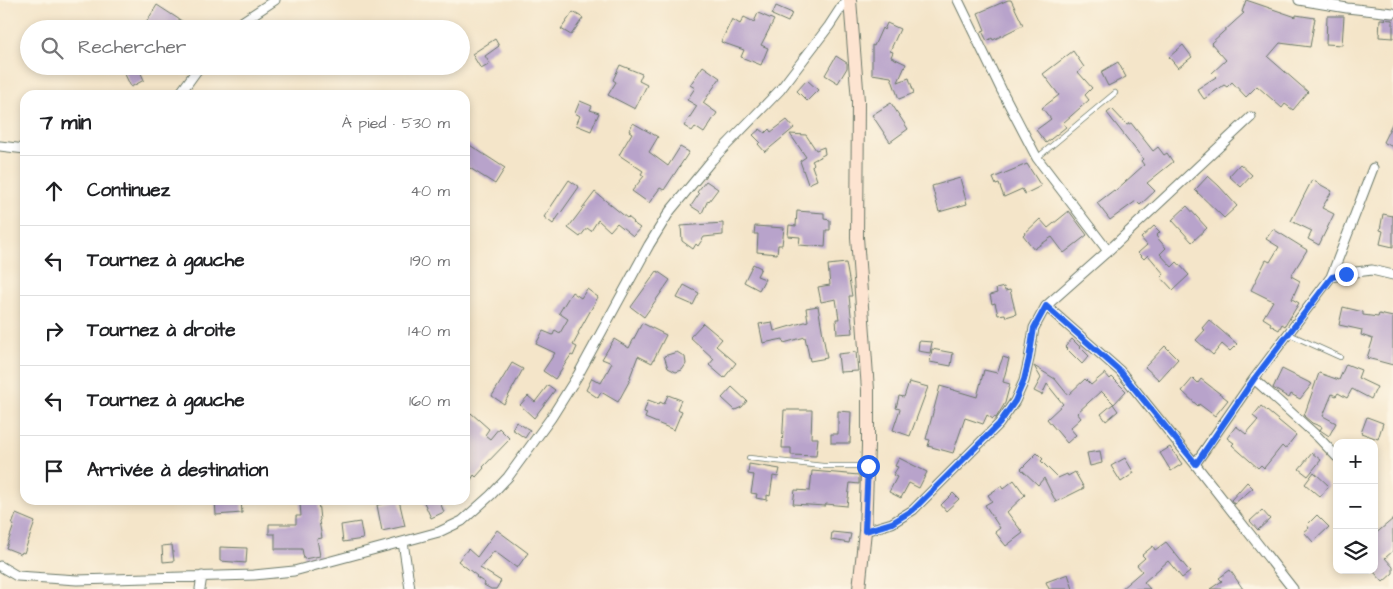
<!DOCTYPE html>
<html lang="fr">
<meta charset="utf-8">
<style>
:root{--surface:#fff;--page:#f2f2f2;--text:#202124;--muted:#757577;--line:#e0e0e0}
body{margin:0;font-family:"Architects Daughter",sans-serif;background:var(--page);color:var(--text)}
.controls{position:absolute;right:15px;bottom:15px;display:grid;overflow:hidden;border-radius:10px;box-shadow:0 2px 8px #0003}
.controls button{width:45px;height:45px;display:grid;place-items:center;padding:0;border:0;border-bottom:1px solid var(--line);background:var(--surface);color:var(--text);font:25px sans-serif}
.stop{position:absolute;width:15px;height:15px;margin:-11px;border:4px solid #2563eb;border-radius:50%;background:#fff}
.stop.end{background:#2563eb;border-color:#fff;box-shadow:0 1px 5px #0008}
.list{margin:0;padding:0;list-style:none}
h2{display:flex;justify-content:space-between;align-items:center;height:65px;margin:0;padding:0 20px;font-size:21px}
h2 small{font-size:16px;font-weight:400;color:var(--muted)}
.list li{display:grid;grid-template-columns:32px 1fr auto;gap:15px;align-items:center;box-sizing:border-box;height:70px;padding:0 20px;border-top:1px solid var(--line)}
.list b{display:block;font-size:19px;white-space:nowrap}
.list em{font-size:16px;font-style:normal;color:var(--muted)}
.icon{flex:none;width:28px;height:28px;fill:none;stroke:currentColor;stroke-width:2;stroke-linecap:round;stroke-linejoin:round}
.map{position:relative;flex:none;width:1393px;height:589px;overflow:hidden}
.search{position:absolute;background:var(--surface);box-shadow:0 2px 8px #0003;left:20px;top:20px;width:450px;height:55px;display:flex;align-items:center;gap:12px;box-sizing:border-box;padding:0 18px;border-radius:28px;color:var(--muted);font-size:19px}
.panel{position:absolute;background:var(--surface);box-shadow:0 2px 8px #0003;left:20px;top:90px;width:450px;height:415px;border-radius:15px}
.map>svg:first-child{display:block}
.building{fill:#b8a3cb}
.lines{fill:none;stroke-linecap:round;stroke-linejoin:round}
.lane-casing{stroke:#6a7868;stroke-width:6}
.street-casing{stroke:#6a7868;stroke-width:11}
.secondary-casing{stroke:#6a7868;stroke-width:14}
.lane{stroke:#fff;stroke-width:4.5}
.street{stroke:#fff;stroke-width:9}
.secondary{stroke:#fde4d1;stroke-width:12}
.route{stroke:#2563eb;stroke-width:6}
</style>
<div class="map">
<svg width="1393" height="589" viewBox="0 0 1393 589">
<rect width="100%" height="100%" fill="#fcf5e5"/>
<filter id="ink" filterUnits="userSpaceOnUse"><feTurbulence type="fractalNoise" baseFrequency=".02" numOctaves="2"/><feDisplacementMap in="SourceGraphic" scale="10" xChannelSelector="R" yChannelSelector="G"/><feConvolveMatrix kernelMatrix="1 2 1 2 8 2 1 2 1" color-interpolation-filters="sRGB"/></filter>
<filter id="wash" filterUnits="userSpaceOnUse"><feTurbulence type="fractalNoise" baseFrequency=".0096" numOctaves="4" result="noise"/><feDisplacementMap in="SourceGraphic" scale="20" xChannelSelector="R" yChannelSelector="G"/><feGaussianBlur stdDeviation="1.12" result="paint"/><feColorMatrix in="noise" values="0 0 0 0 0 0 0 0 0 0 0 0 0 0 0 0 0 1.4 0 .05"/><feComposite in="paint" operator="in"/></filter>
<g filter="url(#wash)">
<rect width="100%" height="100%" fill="#f4e5c9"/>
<g id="blocks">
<!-- building -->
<path class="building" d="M1008 0H1011L1023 25 993 40 992 38 987 41 982 31 985 30 978 13Z
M1246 0 1296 17V15L1315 18 1310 47 1280 43 1268 57 1308 92 1293 110 1285 104 1282 108 1257 86 1246 97 1232 82 1227 87 1224 85 1204 99 1197 89 1216 77 1212 73 1226 60 1211 43 1244 13 1242 12Z
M157 5 194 29H142Z
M776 6 792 13 788 22 772 15Z
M573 12 583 18 571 35 561 29Z
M758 13 774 20 761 45 768 48 761 65 741 57 744 50 721 42 732 19 740 24 744 17 754 22Z
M1327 16H1344L1342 45 1326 44Z
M1380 19 1393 20V38L1379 37Z
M887 23 900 29 890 51 893 52 891 57 906 64 898 82 909 78 914 93 899 99 891 77 872 74V45L874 46 882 28 884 30Z
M495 39 499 46 485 56 490 64 481 69 472 54Z
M1183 45 1192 57 1178 68 1169 57Z
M1073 51 1084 67 1078 72 1092 88 1085 95 1089 100 1063 123 1066 127 1046 143 1036 130 1051 119 1042 108 1059 95 1043 74Z
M836 56 847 63V68L838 83 825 75Z
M1118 62 1126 77 1108 86 1101 72Z
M620 65 642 74 639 81 647 85 635 109 608 95 616 82 613 80Z
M121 66H133L135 71 139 69 144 80 131 87Z
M703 66 720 78 703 103 717 113 704 133 695 127 692 131 684 126 697 106 687 100 695 88 690 85Z
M807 80 818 90 807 101 797 91Z
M580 101 592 106 590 110 599 113 591 131 576 125 580 116 575 113Z
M891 103 908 129 890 142 872 115Z
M1112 109 1127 125 1131 123 1153 151 1158 147 1164 155 1167 153 1173 162 1147 183 1155 191 1140 205 1136 201 1110 220 1097 203 1114 190 1115 191 1144 165 1141 161 1143 159 1107 113Z
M787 120 794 128 765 152 758 144 760 142 753 135 760 129 765 133 769 129 771 132Z
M1393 122V147L1383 142Z
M633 123 658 137 649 152 668 166 680 147 689 152 664 190 660 188 649 203 632 191 644 176 641 174 643 171 619 155 632 133 629 131Z
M790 134 806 135 816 150 824 147 825 154 812 161 814 164 812 166 817 180 808 184 800 161 806 157Z
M465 142 505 168 495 184 465 165Z
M1027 164 1041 186 1025 194 1022 189 1004 197 999 184 996 185 993 178Z
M1240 164 1252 175 1241 187 1229 176Z
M1208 176 1219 186 1237 206 1224 218 1195 190Z
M960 178 967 204 939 212 932 186Z
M569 180 579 187 553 224 544 217Z
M1312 180 1332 191 1322 208 1334 214 1319 245 1308 239 1312 231 1291 221Z
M706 181 718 189 709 201 708 200 702 213 691 206 699 194 697 192Z
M595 192 627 218 628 217 634 222 633 223 640 228 633 236 617 223 610 231 598 220 591 231 587 228 580 237 568 228Z
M1187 206 1207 228 1192 242 1172 220Z
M797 211 824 213V219L830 220V230H826L825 247 799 245 800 237 788 236 789 225 796 226Z
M1069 211 1087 235 1064 253 1052 237 1034 249 1023 235 1040 219 1048 228Z
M1383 214 1393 216V247L1380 244 1383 231 1380 230Z
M723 223V235L704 237 698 246 696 244 693 249 682 241 681 226Z
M755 226 784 228 782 245H778L777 254 757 252 758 234H754Z
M1154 226 1160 232 1156 236 1166 248 1160 254 1172 267 1177 262 1189 275 1173 290 1161 277 1164 274 1148 255 1144 259 1138 253 1147 245 1141 238Z
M1273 229 1307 250 1291 276 1300 281 1292 299 1299 303 1285 326 1282 324 1279 330 1270 325 1271 323 1263 318 1273 301 1251 290 1266 260 1270 262 1279 247 1266 239Z
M846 263 852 296H849L853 333 837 334 836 319H839L836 299 821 302 818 287 830 285 828 265Z
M753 264 761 268 757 276 765 279 759 290 744 282Z
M657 271 670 280 644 317 631 307Z
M684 285 699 293 693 305 677 298Z
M1004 287 1005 291 1010 290 1016 314 1006 317 1005 314 998 315 995 303 992 304 990 295 997 293 996 289Z
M587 289 598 297 578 333 579 334 573 345 577 347 573 356 571 355 555 379 543 371 555 353 536 344 543 331 553 335 555 330 560 333 568 319 559 313 572 292 581 298Z
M818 306 827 358 810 361 805 337 784 343 783 339 763 343 759 324 772 322 774 331 808 321 806 308Z
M1343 307 1363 312V315L1378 317 1379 314 1393 317V365L1367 358 1373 339 1361 335 1362 330 1339 325Z
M1209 320 1237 344 1230 351 1222 344 1213 355 1196 340 1205 330 1202 328Z
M642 323 666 335 652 363 638 356 630 377 631 378 618 402 601 392 598 398 586 390 592 378 601 383 612 363 602 359 614 339 629 348Z
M703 323 722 339 716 346 736 363 724 378 709 365 714 359 690 337Z
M1072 339 1089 356 1082 364 1065 347Z
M919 341 932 342 930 353 918 351Z
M1165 346 1178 359 1159 380 1145 367Z
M932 349 953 353 951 366 930 362Z
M677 352 685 357 686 364 682 370 676 372 668 368 664 356Z
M856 352 858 371 840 372 838 354Z
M1003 357 1009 359 1003 382 1010 384 1005 403 996 418 994 417 993 419 987 415 983 424 965 418 953 453 928 446 930 440 926 439 940 386 977 397 984 370 997 373Z
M512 363 523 369 504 404 492 396Z
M1346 364 1361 370 1358 378 1377 387 1371 399 1352 389 1347 398 1338 393 1336 396 1332 394 1323 416 1336 423 1329 436 1320 430 1322 427 1312 423 1304 416 1319 373 1339 380Z
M1034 366 1055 379 1068 395 1085 379 1091 385 1105 373 1110 379 1112 377 1126 391 1114 404 1101 391 1077 413 1081 418 1070 428 1076 435 1067 443 1047 419 1063 404 1047 384 1042 395 1034 391 1041 378Z
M1282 369 1312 384 1300 399 1291 394 1289 398 1273 388Z
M1193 378 1198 383 1201 379 1228 400 1215 416 1199 404 1198 406 1182 391Z
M909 382 928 387 910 436 893 430 900 409 896 408 899 396 904 397Z
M548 385 555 390 534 418 520 405 528 396 535 402Z
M732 387 747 401 742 407 735 410 722 398Z
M668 395 681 400 677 409 682 411 674 430 645 418 647 413 644 412 648 400 659 404 660 402 664 404Z
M1113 404 1118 411 1106 421 1101 414Z
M1261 406 1296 435 1285 449 1282 446 1264 468 1261 465 1258 468 1232 445 1234 443 1227 438 1236 426 1246 434 1258 420 1253 416Z
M784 410H812L811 438H818L816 456 791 455V448H782Z
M838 411 851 412 850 443H831V434H838Z
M471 413 489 429 485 435 490 439 499 428 510 439 483 467 484 468 476 477 474 475 471 480 465 475V443L470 438 465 434V420Z
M1367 417 1383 423 1378 439 1361 433Z
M516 422 530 430 525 438 512 429Z
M1170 447 1182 464 1171 471 1160 453Z
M1100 451 1102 463 1090 466 1087 453Z
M1037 453 1043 459 1041 461 1058 478 1067 474 1068 476 1075 472 1084 488 1056 502 1044 478 1038 485 1021 469Z
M1312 453 1321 460 1308 476 1299 469Z
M899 458 927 472 919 488 909 483 901 498 889 492 897 477 893 475 898 467 895 466Z
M1125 458 1134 473 1121 482 1111 466Z
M749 464 780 469 778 477 773 476 770 496 767 495V500L756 498 757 494 751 493 754 475 748 474Z
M812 471 859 475V484L850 483 847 506 826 504 825 506 793 504 795 490 810 491Z
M1314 472 1329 486 1320 497 1305 484Z
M1014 480 1025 495 1007 512 1023 533 1006 546 995 532 1000 528 985 505 992 501 988 495 1001 486 1003 489Z
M1247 482 1253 488 1234 504 1231 500Z
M953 493 959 499 946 511 941 505Z
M215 500H241L242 513 216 515Z
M399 500 405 526 382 531 377 505Z
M423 500H439L444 512 431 518Z
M318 501 320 520 319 521 322 538 317 539 320 556 304 559 302 549H275V534H269V524H296V516H301L300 503Z
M1262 510 1270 519 1258 530 1250 521Z
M16 514 35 522 24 553 22 552 21 554 6 548 14 525H12Z
M1317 515 1329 527 1313 542 1304 532 1309 528 1307 525Z
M1393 519V551L1385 558 1393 567V573L1383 582 1374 572V535Z
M360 522 363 539 343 542 341 525Z
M497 530 528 553 517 568 494 551 480 568 501 581 496 589H491L484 585 485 583 476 577 477 576 458 561 468 549 477 557Z
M832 532 851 534 849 543 831 540Z
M1166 542 1190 572 1182 578 1168 561 1144 582 1150 589H1121L1142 571 1137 565 1145 558 1142 555 1153 546 1155 550Z
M172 545 174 561 163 562 162 546Z
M220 547 247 548 246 563 220 561Z
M1230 570 1243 589H1210L1222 581 1219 578Z
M1068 574 1073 589H1049L1046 582Z"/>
</g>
</g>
<g filter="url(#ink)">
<use href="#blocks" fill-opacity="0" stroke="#6a7868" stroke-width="1"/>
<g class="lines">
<defs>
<path id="lane" d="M1037 158 1115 93
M1289 334 1340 357
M749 458 823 466H866"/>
<path id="street" d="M958 0 1002 91 1037 158 1108 251 1046 306
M1299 0 1347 8 1393 13
M231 29 275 0
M179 95 200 66
M0 146 25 149
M1108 251 1251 117
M1331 277 1373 168
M1254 379 1318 437 1337 457
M1195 464 1254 379 1331 277 1356 272 1372 270 1393 275
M865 531 892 523 913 510 999 424 1015 401 1024 381 1029 359 1034 328 1046 306 1120 371 1195 464 1293 589
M403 542 410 589
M0 566 17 576 77 580 254 575 294 571 439 532 462 521 491 495 508 477 551 418 578 375 649 245 670 211 712 160 780 90 829 26 846 0
M200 589 202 576"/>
<path id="secondary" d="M850 0 858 101 857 237 868 390V446L865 531 859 589"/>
</defs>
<!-- lane casing -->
<use href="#lane" class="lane-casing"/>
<!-- street casing -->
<use href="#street" class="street-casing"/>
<!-- secondary casing -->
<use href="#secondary" class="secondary-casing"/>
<!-- lane -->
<use href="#lane" class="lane"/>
<!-- street -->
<use href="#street" class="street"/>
<!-- secondary -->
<use href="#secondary" class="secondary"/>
</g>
</g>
<g class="lines" filter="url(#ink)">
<!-- route -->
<path class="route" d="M868 466 865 531 892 523 913 510 999 424 1015 401 1024 380 1029 359 1034 328 1046 306 1120 371 1196 464 1254 379 1332 277 1346 274"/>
</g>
</svg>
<div class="controls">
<button>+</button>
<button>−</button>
<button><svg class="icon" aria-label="layers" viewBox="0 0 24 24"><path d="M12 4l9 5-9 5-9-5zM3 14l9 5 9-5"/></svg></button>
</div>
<div class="stop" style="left:868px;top:466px"></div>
<div class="stop end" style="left:1346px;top:274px"></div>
<div class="search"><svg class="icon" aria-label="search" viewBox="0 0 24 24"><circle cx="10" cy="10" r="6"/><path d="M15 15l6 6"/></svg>Rechercher</div>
<section class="panel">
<h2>7 min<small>À pied · 530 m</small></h2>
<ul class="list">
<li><svg class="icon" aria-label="ahead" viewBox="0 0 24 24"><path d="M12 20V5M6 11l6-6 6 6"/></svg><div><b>Continuez</b></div><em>40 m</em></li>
<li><svg class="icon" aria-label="left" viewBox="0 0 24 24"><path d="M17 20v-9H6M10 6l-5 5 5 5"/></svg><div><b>Tournez à gauche</b></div><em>190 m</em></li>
<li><svg class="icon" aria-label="right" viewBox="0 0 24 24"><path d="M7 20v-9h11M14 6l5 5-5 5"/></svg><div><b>Tournez à droite</b></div><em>140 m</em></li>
<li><svg class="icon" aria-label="left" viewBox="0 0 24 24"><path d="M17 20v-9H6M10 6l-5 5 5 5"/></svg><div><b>Tournez à gauche</b></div><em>160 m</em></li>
<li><svg class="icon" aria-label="arrive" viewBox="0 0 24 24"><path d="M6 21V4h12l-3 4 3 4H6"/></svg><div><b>Arrivée à destination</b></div></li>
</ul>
</section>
</div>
